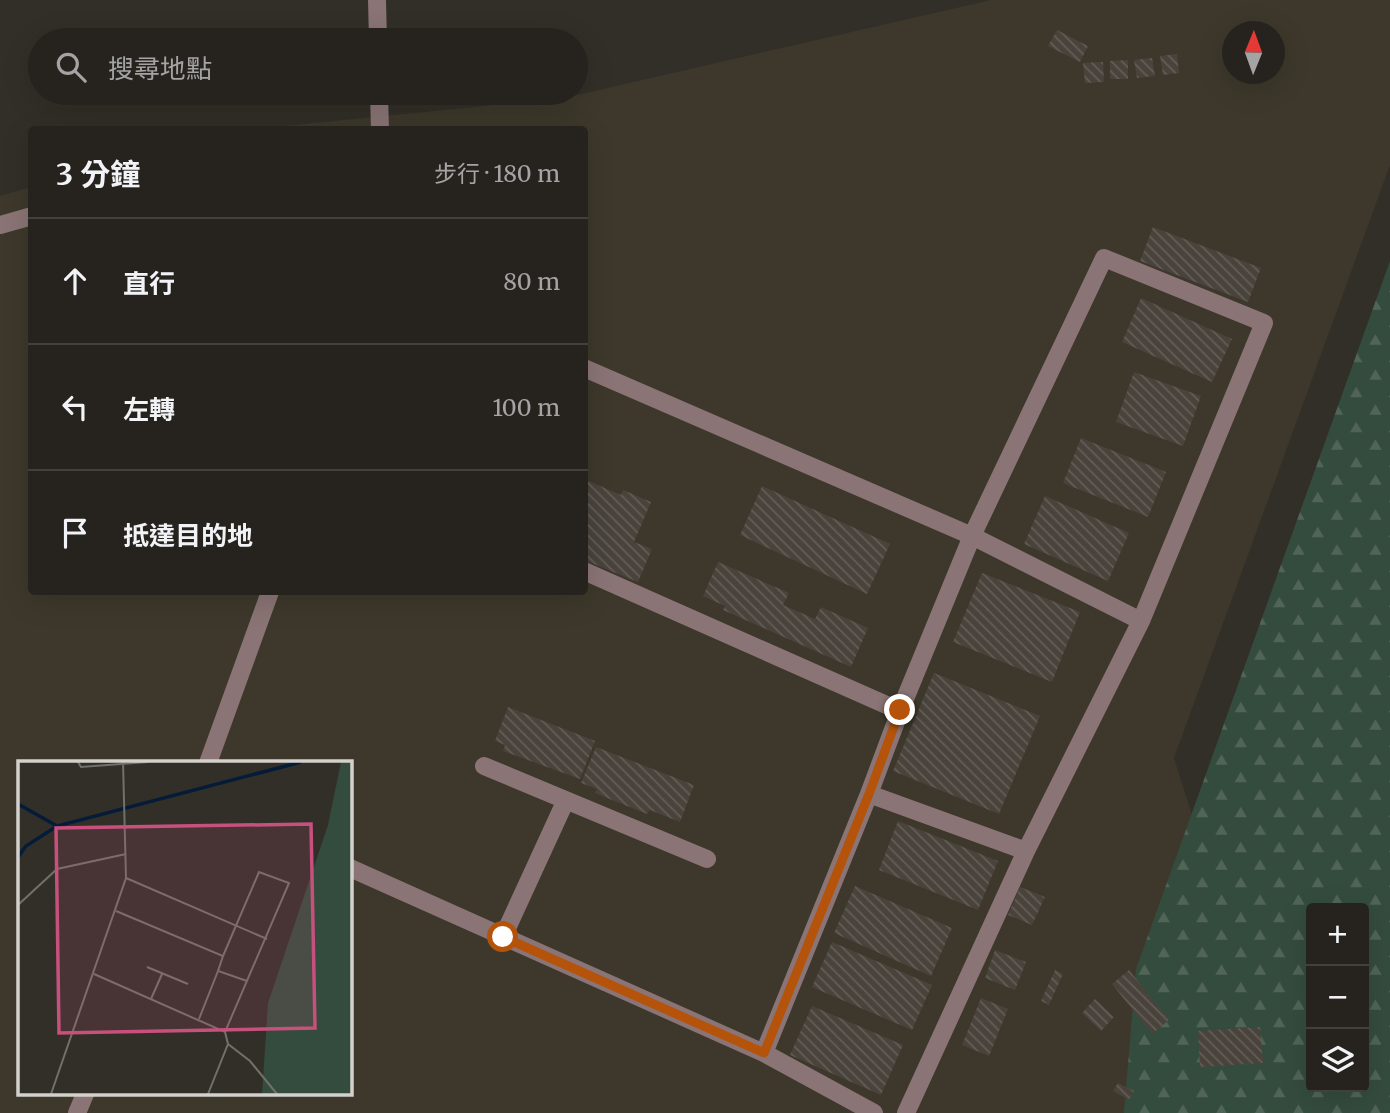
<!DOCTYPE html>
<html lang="zh-TW">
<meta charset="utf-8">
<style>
:root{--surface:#26231e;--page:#322f2b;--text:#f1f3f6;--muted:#a4a4a4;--line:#42403c}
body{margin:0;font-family:Merriweather,"Noto Sans TC",serif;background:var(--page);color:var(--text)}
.controls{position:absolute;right:21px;bottom:21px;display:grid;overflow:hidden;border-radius:7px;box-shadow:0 7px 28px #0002}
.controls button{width:63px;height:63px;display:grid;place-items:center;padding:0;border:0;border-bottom:2px solid var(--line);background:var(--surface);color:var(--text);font:35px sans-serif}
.compass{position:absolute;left:1222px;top:21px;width:63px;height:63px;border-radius:50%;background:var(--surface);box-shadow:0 7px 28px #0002;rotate:1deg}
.stop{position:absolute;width:21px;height:21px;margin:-16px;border:5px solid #b45309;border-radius:50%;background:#fff}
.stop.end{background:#b45309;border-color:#fff;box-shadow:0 2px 7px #0008}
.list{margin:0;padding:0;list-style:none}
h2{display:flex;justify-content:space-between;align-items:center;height:91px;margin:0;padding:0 28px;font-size:30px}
h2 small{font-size:23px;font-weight:400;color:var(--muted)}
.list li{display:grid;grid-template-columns:46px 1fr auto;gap:21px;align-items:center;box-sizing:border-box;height:126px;padding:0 28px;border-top:2px solid var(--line)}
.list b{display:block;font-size:26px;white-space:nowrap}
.list em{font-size:23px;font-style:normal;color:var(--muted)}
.icon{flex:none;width:38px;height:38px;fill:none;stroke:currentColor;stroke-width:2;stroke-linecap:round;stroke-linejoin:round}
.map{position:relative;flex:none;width:1390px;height:1113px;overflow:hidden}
.search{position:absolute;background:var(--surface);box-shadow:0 7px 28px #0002;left:28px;top:28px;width:560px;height:77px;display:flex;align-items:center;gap:18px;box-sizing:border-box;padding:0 24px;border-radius:38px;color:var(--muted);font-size:26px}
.panel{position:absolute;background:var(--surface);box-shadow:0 7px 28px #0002;left:28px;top:126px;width:560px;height:469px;border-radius:7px}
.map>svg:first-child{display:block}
.built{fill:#3d382b;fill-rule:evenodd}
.forest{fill:url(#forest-firs);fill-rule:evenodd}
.building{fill:url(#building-back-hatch)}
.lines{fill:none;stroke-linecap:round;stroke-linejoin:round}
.minor{stroke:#8a7475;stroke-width:18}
.route{stroke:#b45309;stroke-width:9}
.inset-river{fill:none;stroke:#041c39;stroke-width:3.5}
.inset-road{fill:none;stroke:#72706a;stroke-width:2}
.view{fill:#c7507d;fill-opacity:0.15;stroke:#c7507d;stroke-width:3.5}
.inset-edge{fill:none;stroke:#d3d1cd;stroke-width:3.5}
</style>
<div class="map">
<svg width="1390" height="1113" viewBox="0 0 1390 1113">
<defs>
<pattern id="forest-firs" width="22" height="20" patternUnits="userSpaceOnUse" patternTransform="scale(1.75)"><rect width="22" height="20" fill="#344c3d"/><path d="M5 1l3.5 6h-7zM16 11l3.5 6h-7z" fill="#506558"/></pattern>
<pattern id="building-back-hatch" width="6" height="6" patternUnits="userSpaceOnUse" patternTransform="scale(1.75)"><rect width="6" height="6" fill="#49433c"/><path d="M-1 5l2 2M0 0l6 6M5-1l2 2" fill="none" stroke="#625d57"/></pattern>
</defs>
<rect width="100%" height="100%" fill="#322f28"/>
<!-- built -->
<path class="built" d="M991 0H1390V165L1174 758 1287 1113H0V196L31 187 32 592H584V130L254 129 564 98ZM1232 32H1274V74H1232ZM19 763H350V1094H19Z"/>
<!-- forest -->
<path class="forest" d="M1390 261V1113H1124L1136 969ZM1311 908H1364V1087H1311Z"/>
<!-- building -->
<path class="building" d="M1057 30 1088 46 1080 62 1048 46Z
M1177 54 1179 73 1163 75 1160 56Z
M1152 58 1155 76 1137 78 1134 60Z
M1128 60V79H1110V61Z
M1103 62 1104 82 1085 83 1083 63Z
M1153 227 1261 268 1248 302 1140 261Z
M1141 298 1232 339 1212 382 1122 342Z
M1134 372 1201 396 1183 446 1116 422Z
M1081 438 1166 472 1148 517 1063 483Z
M584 479 621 495 623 490 651 502 634 542 652 549 638 582 584 560Z
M762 486 890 544 867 594 740 535Z
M1045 496 1129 533 1108 581 1024 544Z
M718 562 789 593 783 605 815 619 821 607 868 628 851 667 723 610 725 606 703 596Z
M982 573 1080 612 1052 682 953 642Z
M934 673 1040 716 999 814 893 771Z
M508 707 595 741 580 779 503 751 505 745 495 741Z
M596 747 694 785 680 822 650 810 647 814 595 793 597 789 581 783Z
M898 821 998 861 978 910 879 870Z
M855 886 952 928 931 976 834 933Z
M1020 887 1045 897 1032 925 1008 915Z
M832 942 932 985 912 1030 812 987Z
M995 950 1026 962 1015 990 985 978Z
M1055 970 1063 974 1049 1005 1041 1001Z
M1129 970 1169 1020 1152 1034 1112 984Z
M981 998 1008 1009 989 1056 962 1045Z
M1095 999 1114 1017 1101 1031 1082 1013Z
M812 1006 903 1045 881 1095 790 1055Z
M1260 1027 1263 1063 1200 1067 1198 1031Z
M1118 1083 1134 1091 1129 1100 1113 1091Z"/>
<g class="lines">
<!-- minor -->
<path class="minor" d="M377 0 378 40
M379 93 380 130
M0 225 32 216
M584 368 972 536 1141 621
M584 571 900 711 869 794 1026 851
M900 711 972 536 1104 258 1264 323 1141 621 1026 851 906 1113
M208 763 270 592
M484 766 707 859
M350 868 764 1053 874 1113
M503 937 565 802
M764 1053 869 794
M77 1113 85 1094"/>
</g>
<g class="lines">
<!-- route -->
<path class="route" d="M503 937 764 1053 869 794 900 710"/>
</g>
<!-- overview -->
<g transform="translate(18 761)">
<rect width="334" height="334" fill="#322f28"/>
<path d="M323 1H334V333H244L250 242 310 64Z" fill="#344c3d"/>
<path class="inset-river" d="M0 43 39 65M0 96 8 85 39 65 283 1"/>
<path class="inset-road" d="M60 1 63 6 130 1M108 117 249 178M0 144 39 108 108 93M98 150 205 195 200 210 229 220M129 206 170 223M76 213 207 271 271 122 241 111 205 195M133 238 144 213M181 258 200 210M210 283 232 300 259 333M33 333 108 117 105 1M190 333 210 283 207 271"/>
<path class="view" d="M293 63 297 267 41 272 38 67Z"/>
<rect width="334" height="334" class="inset-edge"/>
</g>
</svg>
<div class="controls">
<button>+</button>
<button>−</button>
<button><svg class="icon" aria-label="layers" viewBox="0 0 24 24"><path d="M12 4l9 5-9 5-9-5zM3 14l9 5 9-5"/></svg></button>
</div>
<svg class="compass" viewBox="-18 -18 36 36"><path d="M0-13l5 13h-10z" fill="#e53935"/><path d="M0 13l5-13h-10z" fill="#a4a4a4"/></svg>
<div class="stop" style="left:503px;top:937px"></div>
<div class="stop end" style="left:900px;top:710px"></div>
<div class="search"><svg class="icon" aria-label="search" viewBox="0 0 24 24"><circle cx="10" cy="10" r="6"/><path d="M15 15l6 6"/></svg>搜尋地點</div>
<section class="panel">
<h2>3 分鐘<small>步行 · 180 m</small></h2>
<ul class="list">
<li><svg class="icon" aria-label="ahead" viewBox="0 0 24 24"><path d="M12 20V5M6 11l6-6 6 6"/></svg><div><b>直行</b></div><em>80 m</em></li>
<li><svg class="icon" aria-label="left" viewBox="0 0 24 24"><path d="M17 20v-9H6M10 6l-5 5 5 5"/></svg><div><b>左轉</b></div><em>100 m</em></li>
<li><svg class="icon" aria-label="arrive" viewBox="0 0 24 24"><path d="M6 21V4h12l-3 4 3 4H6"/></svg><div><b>抵達目的地</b></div></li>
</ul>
</section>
</div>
